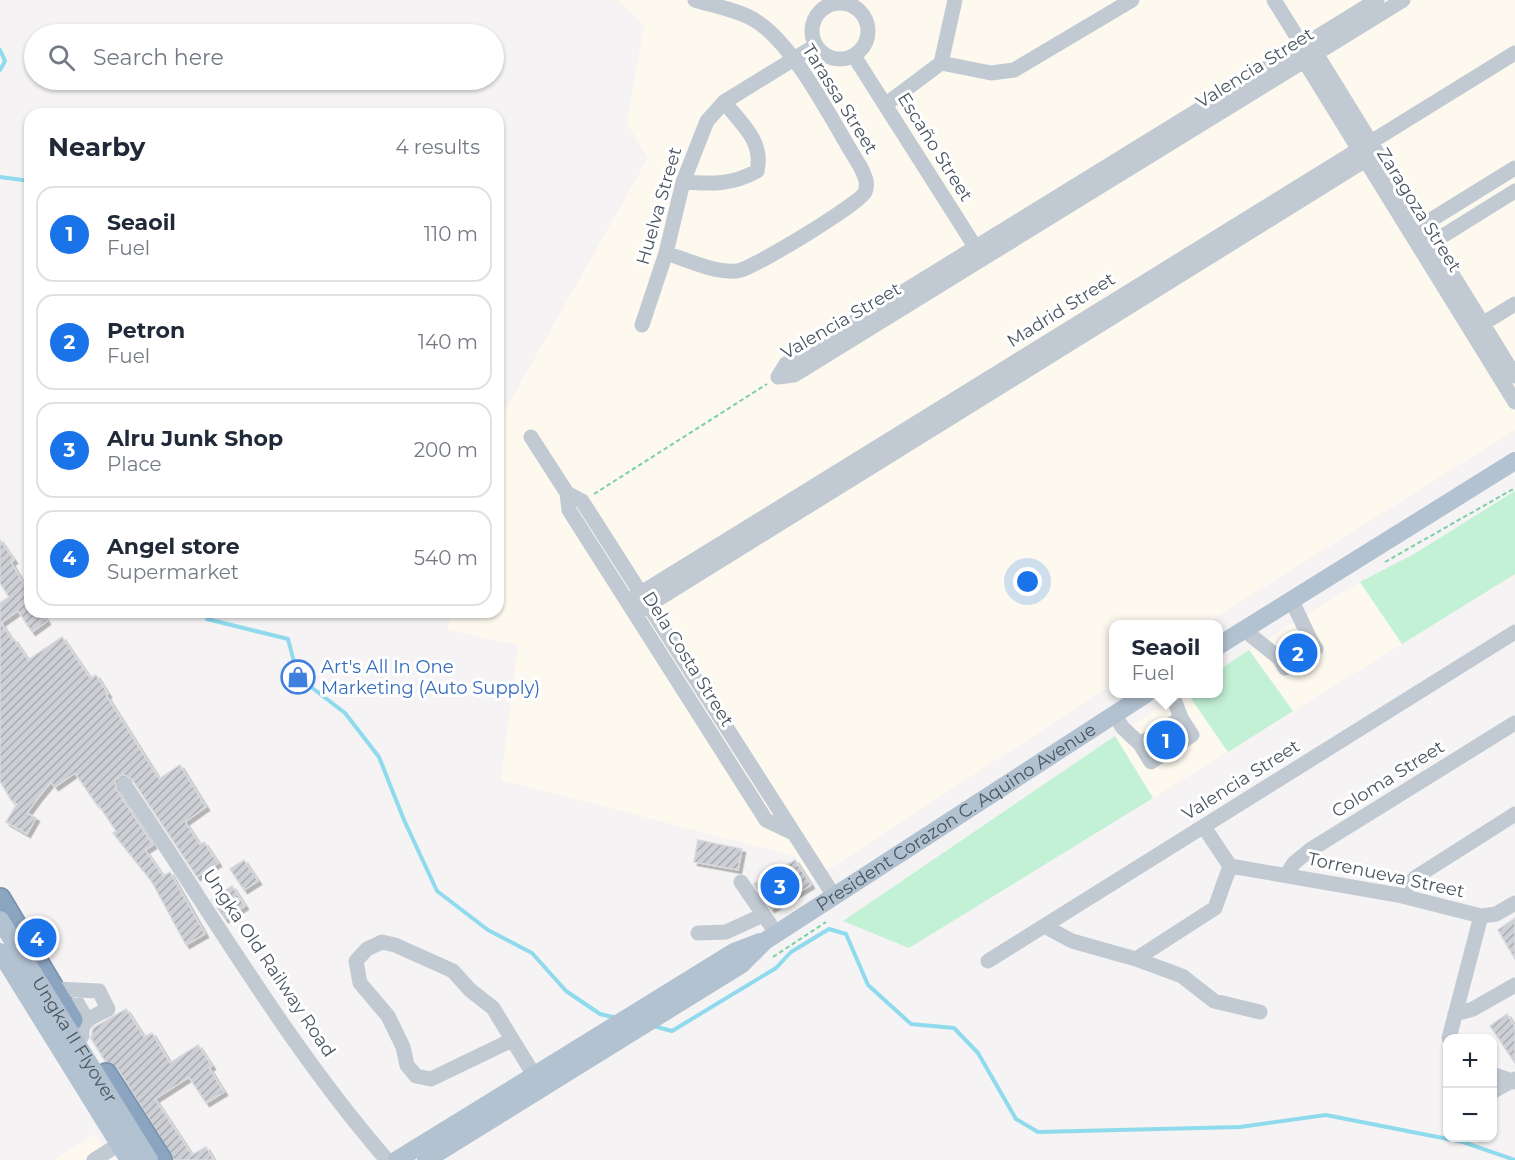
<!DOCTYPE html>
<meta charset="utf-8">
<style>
:root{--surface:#fff;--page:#f2f2f3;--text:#1f2937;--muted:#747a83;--line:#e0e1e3;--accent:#1a73e8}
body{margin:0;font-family:Montserrat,sans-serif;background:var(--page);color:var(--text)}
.controls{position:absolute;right:18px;bottom:18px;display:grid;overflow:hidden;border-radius:12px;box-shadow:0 2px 4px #0004}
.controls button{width:54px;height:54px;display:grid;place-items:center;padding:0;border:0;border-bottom:2px solid var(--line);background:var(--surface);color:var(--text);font:30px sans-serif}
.you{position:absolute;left:1028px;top:582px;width:21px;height:21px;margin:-15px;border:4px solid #fff;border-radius:50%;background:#1a73e8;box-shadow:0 0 0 9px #1a73e833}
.badge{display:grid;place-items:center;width:39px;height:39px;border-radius:50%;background:var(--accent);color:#fff;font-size:20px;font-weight:700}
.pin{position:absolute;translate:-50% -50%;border:3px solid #fff;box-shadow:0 2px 6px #0006}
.popup{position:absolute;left:1109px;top:620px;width:114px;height:78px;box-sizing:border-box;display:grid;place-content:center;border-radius:12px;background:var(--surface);filter:drop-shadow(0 2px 4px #0005);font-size:20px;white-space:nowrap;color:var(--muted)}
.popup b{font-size:22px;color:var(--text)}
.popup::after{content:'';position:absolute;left:50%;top:100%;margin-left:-12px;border:12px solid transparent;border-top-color:var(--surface)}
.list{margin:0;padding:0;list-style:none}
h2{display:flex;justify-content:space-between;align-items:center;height:78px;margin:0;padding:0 24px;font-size:26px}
h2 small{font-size:20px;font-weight:400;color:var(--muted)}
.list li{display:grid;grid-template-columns:39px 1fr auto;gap:18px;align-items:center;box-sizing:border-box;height:96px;margin:0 12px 12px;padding:0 12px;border:2px solid var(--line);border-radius:18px}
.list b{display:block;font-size:22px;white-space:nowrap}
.list p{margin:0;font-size:20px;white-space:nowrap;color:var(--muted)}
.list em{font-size:20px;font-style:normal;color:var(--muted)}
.icon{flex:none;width:33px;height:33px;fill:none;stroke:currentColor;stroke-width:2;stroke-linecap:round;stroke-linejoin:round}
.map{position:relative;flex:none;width:1515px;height:1160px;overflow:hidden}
.search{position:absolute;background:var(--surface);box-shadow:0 2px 4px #0004;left:24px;top:24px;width:480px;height:66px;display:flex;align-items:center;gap:15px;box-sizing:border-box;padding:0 21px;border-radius:33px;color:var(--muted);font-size:22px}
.panel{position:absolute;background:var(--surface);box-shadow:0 2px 4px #0004;left:24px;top:108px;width:480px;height:510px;border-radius:18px}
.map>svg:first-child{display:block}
.commercial{fill:#fdf9ef}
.green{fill:#c3f1d5}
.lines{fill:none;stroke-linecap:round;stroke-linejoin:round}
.stream{stroke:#90daee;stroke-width:4}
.building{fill:url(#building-hatch);stroke:#d7d9de;stroke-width:1.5;filter:url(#shadow)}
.highway-casing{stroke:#7690ad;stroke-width:24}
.path{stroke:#7ad0a6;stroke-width:2;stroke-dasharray:4.5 3;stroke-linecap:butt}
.minor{stroke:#c1cad2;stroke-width:15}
.major{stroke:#b3c2d1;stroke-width:18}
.highway{stroke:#8ba5c1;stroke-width:21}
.major-bridge{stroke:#b3c2d1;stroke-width:18}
.labels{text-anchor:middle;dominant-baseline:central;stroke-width:6;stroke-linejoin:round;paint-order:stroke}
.street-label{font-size:18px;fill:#4a5661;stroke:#fff}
.shop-label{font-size:18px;fill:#366cbe;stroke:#fff;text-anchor:start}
</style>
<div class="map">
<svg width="1515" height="1160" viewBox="0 0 1515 1160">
<defs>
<pattern id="building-hatch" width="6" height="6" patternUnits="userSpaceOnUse" patternTransform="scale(1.5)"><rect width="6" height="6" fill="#cdcfd5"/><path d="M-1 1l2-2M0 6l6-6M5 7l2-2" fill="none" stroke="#a8abb0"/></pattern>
<filter id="shadow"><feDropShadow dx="3.5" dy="3.5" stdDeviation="0" flood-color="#0004"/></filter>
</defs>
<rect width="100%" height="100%" fill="#f5f3f3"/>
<!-- commercial -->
<path class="commercial" d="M617 0H1515V430L1205 624H1114L1113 684 812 880 795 856 501 780 518 645 447 630 451 612H498V423L648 158 627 123 644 25Z
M1360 582 1402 644 1293 711 1249 650Z
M1182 694H1188L1228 752 1153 798 1115 736Z
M95 1134 113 1160H55Z"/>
<!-- green -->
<path class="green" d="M1515 491V574L1402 644 1360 582 1414 554Z
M1249 650 1293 711 1228 752 1188 694H1218L1219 670Z
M1115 736 1153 798 909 948 843 921Z"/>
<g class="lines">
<!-- stream -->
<path class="stream" d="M0 50 5 61 0 70
M0 177 30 181
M207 612V619L288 639 298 677 345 713 379 757 404 820 437 891 488 930 532 953 566 991 600 1014 617 1018
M653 1026 672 1031 776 968 791 952 829 929 846 934 868 985 911 1024 954 1028 978 1053 1016 1119 1038 1132 1240 1127 1326 1115 1463 1142 1515 1160"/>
</g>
<!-- building -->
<path class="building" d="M0 540 14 560 11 562 30 595V612H41L47 621 32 632 18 611 1 623 12 640 14 639 28 660 62 637 90 678 96 675 108 694 106 695 159 779 180 765 206 807 185 822 200 845 204 842 218 863 197 877 132 779 123 774 115 780 116 789 153 845 145 850 163 876 170 872 205 934 186 945 152 882 113 833 116 831 98 804 97 805 75 773 55 787 51 782 38 798 27 813 36 818 27 834 6 822 17 804 11 800 0 781V603L9 597 0 583Z
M698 840 742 849 738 870 694 862Z
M244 860 258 881 244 890 230 869Z
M795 860 811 885 771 909 754 884Z
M232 886 245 906 225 919 212 900Z
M1515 918V959L1498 930Z
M126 1009 144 1037 152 1033 170 1063 198 1045 212 1066 209 1068 224 1092 206 1103 189 1077 155 1099 192 1155 206 1147 214 1160H174L117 1067 105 1061 94 1043 91 1038 93 1028Z
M1507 1014 1515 1027V1063L1490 1026Z"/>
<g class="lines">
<defs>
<path id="highway" d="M0 899 72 1020
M106 1074 161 1160"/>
</defs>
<!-- highway casing -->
<use href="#highway" class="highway-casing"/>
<!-- path -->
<path class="path" d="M594 494 767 384
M1385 562 1515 488
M1218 664 1224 661
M773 957 826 922"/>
<!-- minor -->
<path class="minor" d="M1274 0 1297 37 1309 42 1515 376
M812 31a28 28 0 1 1 56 0a28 28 0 1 1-56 0Z
M1300 54 1515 402
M854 56 981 256
M941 63 991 73 1014 70 1132 0
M885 105 941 63 955 0
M683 182C712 184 732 185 757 171 764 142 742 124 724 102
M1413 231 1515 168
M1425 247 1515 191
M666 253C687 260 715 273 737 271 751 270 861 203 865 192 869 183 864 174 860 166 834 125 796 46 756 21 739 10 714 6 695 0
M642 325 666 253 683 182 707 121 724 102 815 46
M1474 329 1515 304
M778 377 794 375 1403 0
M778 377 786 364 1377 0
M531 437 567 493 582 501 834 896
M567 493 569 510 766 820 793 833
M1291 599 1310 639
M628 601 1515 53
M636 613 1377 153
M1243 629 1279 658
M1310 639 1316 649 1285 668 1279 658Z
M1172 694 1181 718
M1114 714 1123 728 1140 744
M1181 718 1192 735 1151 762 1140 744Z
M124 784C210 910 287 1045 387 1160
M1204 827 1230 866
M1230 866 1398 895 1481 916 1496 914 1515 903
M1287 874 1294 863 1310 850 1515 723
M741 882 776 933
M1398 895 1416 877 1515 814
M1046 927 1072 941 1136 959 1182 976 1214 1001 1260 1012
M698 933 726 932 763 915
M1136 959 1215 908 1230 866
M988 961 1515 632
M54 989 99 991 108 1009C96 1016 80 1019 82 1036
M71 992 87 1020
M1455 1014 1473 1009 1515 985
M1449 1038 1481 916
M512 1040 431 1079 416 1076 407 1065 403 1047 388 1016 360 983 356 961 367 949 382 942 395 945 453 971 470 990 493 1008 534 1075
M1492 1074 1515 1082
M1492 1092 1515 1079
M94 1160 113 1148"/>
<!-- major -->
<g class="major">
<path d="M1218 646 1515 461"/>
<path d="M397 1160 734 952 760 942"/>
<path id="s1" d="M426 1160 742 964 765 941 1146 694"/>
</g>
<!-- highway -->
<use href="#highway" class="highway"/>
<!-- major-bridge -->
<g class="major-bridge">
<path id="s2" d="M0 920 149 1160"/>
<path d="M0 952 129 1160"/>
</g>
</g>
<!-- icons -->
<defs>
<symbol id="shop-ring" viewBox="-11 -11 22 22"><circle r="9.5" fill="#fff" stroke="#3f7fe0" stroke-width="1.5"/><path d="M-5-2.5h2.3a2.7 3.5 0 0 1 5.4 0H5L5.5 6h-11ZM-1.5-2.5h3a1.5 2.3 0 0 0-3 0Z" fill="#3f7fe0"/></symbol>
</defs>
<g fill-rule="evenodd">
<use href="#shop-ring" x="279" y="658" width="38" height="38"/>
</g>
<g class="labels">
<!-- street labels -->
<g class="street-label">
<text transform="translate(1255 68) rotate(-32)">Valencia Street</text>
<text transform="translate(840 99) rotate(58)">Tarassa Street</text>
<text transform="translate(935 147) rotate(58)">Escaño Street</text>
<text transform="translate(659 206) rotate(-74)">Huelva Street</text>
<text transform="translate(1419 210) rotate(58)">Zaragoza Street</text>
<text transform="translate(1061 310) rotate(-32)">Madrid Street</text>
<text transform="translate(841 321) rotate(-30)">Valencia Street</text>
<text transform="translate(688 659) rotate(58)">Dela Costa Street</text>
<text transform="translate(1388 779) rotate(-32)">Coloma Street</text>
<text transform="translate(1241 780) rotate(-32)">Valencia Street</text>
<text stroke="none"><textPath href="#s1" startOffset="632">President Corazon C. Aquino Avenue</textPath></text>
<text transform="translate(1386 875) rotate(12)">Torrenueva Street</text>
<text transform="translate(269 963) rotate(56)">Ungka Old Railway Road</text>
<text stroke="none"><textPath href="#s2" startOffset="141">Ungka II Flyover</textPath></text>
</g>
<!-- shop labels -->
<g class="shop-label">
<text x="321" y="667">Art's All In One<tspan x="321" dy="21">Marketing (Auto Supply)</tspan></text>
</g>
</g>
</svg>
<div class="controls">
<button>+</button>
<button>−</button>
</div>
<div class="you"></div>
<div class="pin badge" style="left:1166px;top:740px">1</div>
<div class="popup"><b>Seaoil</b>Fuel</div>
<div class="pin badge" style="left:1298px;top:653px">2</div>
<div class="pin badge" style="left:780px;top:886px">3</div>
<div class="pin badge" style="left:37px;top:938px">4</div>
<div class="search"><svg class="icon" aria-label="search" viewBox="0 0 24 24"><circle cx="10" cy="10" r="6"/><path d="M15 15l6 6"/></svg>Search here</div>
<section class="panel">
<h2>Nearby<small>4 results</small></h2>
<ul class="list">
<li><span class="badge">1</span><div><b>Seaoil</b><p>Fuel</p></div><em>110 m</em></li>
<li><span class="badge">2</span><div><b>Petron</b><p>Fuel</p></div><em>140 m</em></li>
<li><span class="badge">3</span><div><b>Alru Junk Shop</b><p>Place</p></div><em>200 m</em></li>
<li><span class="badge">4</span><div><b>Angel store</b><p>Supermarket</p></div><em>540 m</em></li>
</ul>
</section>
</div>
